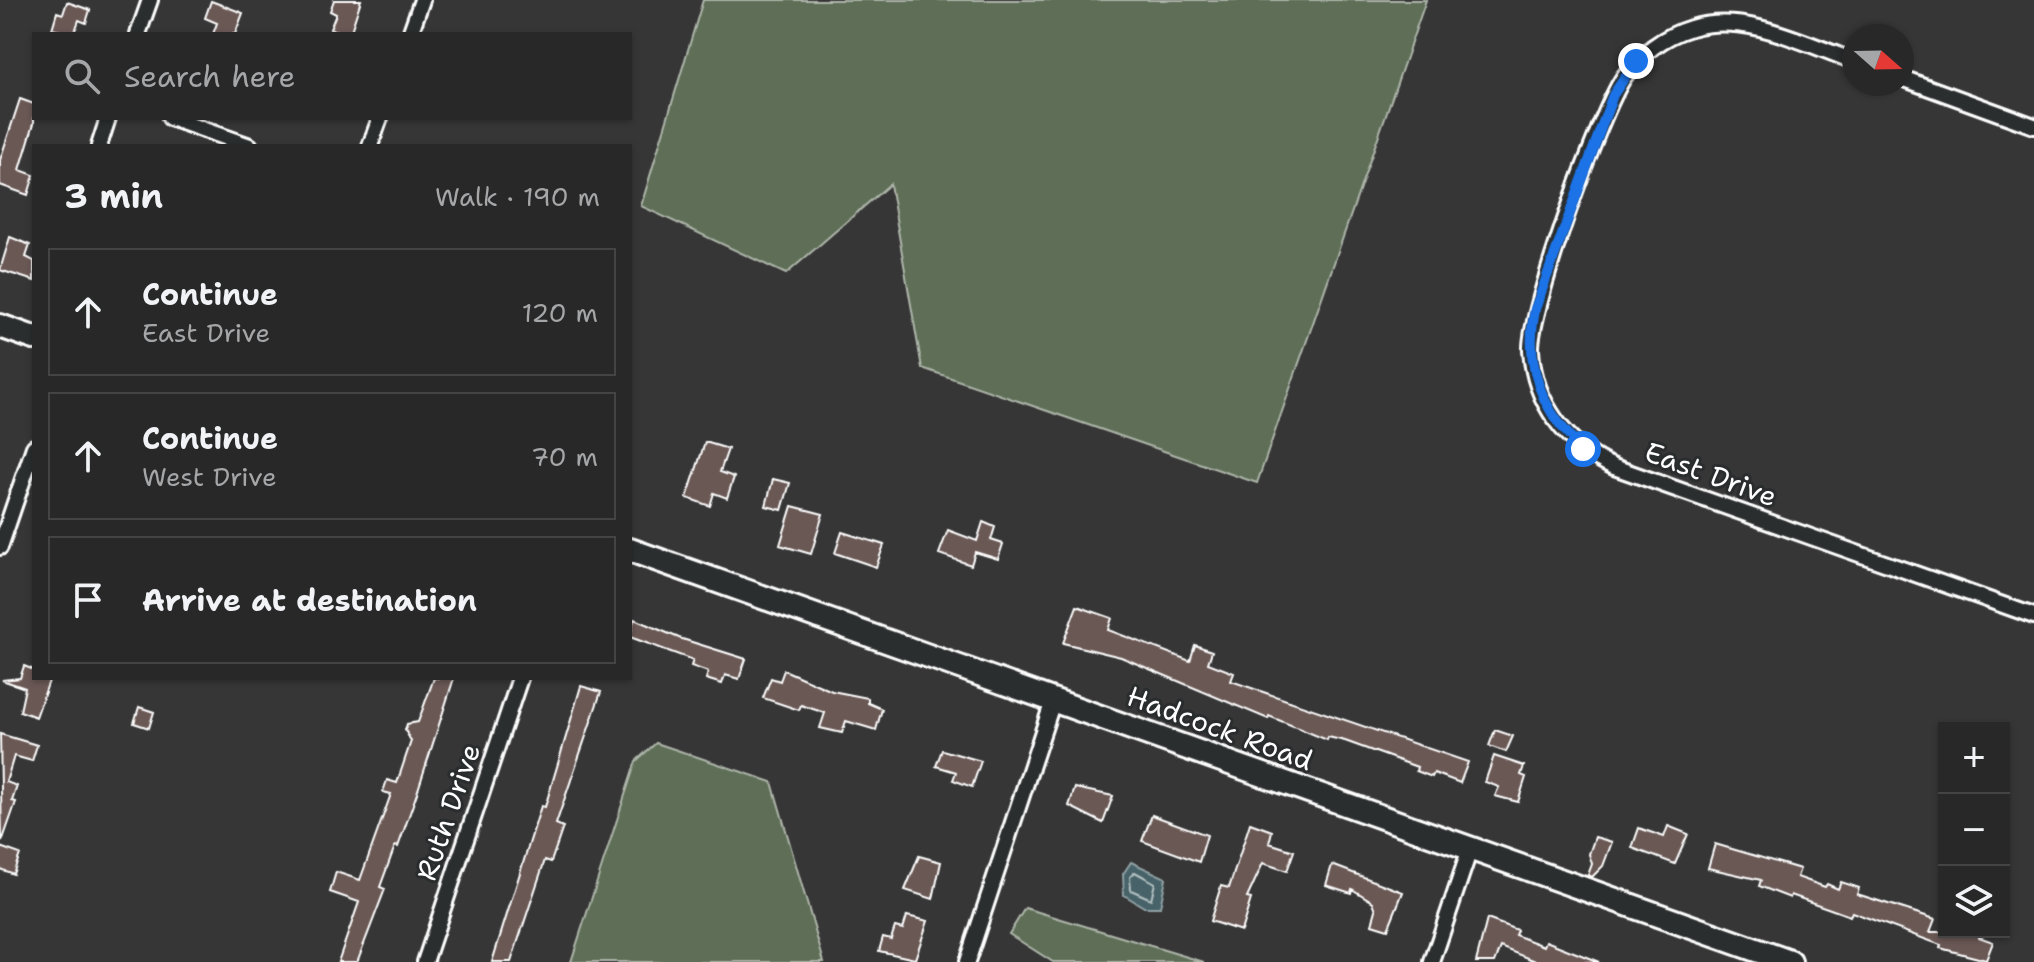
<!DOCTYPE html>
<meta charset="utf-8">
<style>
:root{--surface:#292828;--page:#313030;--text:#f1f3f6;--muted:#a5a6a8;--line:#454445}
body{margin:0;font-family:"Shantell Sans",sans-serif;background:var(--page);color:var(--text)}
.controls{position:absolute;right:24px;bottom:24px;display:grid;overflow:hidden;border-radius:0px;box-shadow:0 2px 6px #0004}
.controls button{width:72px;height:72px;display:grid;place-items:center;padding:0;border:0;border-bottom:2px solid var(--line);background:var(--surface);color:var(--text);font:40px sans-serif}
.compass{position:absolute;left:1842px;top:24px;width:72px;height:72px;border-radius:50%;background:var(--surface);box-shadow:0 2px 6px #0004;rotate:110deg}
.stop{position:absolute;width:24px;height:24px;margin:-18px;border:6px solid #1a73e8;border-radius:50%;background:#fff}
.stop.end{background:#1a73e8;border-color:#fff;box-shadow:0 2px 8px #0008}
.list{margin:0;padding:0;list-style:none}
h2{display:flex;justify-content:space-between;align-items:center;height:104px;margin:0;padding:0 32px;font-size:34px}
h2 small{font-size:26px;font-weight:400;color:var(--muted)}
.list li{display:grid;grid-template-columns:52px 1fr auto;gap:24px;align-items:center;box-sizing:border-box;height:128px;margin:0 16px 16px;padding:0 16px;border:2px solid var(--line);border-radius:0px}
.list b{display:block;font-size:30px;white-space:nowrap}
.list p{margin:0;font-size:26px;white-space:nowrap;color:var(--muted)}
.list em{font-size:26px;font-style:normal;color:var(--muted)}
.icon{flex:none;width:44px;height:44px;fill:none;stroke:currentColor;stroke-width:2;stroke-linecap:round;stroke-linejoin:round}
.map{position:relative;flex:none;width:2034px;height:962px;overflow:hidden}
.search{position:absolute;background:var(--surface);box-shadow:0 2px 6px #0004;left:32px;top:32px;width:600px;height:88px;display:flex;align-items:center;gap:20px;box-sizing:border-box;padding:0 28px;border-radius:0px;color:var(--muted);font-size:30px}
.panel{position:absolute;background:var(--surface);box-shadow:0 2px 6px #0004;left:32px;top:144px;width:600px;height:536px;border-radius:0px}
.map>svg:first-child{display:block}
.green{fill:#5e6e57;stroke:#aeb6ab;stroke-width:2}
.water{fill:#466369;stroke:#90a1a5;stroke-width:2}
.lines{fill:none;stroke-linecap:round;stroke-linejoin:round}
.shore{stroke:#b5c1c3;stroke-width:2}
.building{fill:#6b5954;stroke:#fff;stroke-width:2}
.street-casing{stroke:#fff;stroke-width:20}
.secondary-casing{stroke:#fff;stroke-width:28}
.street{stroke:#2a2d2e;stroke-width:14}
.secondary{stroke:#2a2d2e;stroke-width:22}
.route{stroke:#1a73e8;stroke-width:10}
.labels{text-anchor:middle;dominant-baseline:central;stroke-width:6;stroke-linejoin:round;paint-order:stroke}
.street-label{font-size:28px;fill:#fff;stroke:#2a2d2e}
</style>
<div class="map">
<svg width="2034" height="962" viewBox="0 0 2034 962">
<rect width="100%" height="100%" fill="#373636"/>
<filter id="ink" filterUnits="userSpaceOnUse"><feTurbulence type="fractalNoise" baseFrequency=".0125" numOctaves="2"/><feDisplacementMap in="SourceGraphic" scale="16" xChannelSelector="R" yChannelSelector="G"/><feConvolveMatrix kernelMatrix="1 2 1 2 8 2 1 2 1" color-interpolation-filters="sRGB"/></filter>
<g filter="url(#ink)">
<!-- green -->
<path class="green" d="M703 0H1426L1257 483 922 368 890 184 786 274 641 206Z
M656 743 772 782 824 962H571L636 761Z
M1025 908 1204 962H1053L1009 934Z"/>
<!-- water -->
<path class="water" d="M1131 862 1166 878 1160 907H1144L1124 895 1123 874Z"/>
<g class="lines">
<!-- shore -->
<path class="shore" d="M1135 872 1155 883 1151 899 1131 890 1130 877Z"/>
</g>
<!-- building -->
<path class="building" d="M334 0H361L350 34 330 29 336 14 330 11Z
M211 1 243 13 235 34H213L217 23 205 18Z
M67 2 90 10 86 23 79 20 74 34 52 29 57 12 63 14Z
M20 99 34 104V123L20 170 34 175 28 195 0 185V160Z
M10 237 30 245 26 257 34 261V281L0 270Z
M705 442 728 449 720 472 734 477 727 498 714 493 710 506 687 498Z
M773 479 790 483 782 510 766 506Z
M792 506 823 514 811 554 780 545Z
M983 522 995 527 991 540 1003 544 998 559 975 552 971 565 939 554 948 530 977 541Z
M842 532 884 545 876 567 835 553Z
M1077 606 1112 618 1108 630 1190 661 1195 645 1212 651 1208 663 1234 673 1231 681 1468 762 1460 783 1434 773 1432 777 1416 771 1417 767 1345 741 1328 737 1327 740 1269 716 1268 719 1121 657 1063 643Z
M634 619 679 638 746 659 739 679 725 675 722 684 706 679 708 672 691 666 693 660 630 637Z
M24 666 34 670V678H50L36 717 20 711 25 688 2 680 20 678Z
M784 670 832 691 868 698V703L882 709 876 730 846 721 842 733 820 728 825 713 801 705 799 710 763 698 771 678 780 681Z
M434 678H454L417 793 398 847 395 846 380 887 385 889 357 962H338L359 902 330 892 336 872 360 880 391 794 383 792 387 780 397 783 411 741 405 730 407 724 418 722Z
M581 686 601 692 556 824 563 827 551 862 545 860 511 962H492L541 806 545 807Z
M139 707 154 712 149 728 134 723Z
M1495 730 1513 736 1506 752 1489 746Z
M0 734 37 745 32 761 14 756 6 782 17 786 12 801 16 802 2 842Z
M942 750 981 761 972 787 953 780 956 772 936 766Z
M1494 756 1524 766 1521 775 1526 777 1518 802 1495 796 1499 787 1485 782Z
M1075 788 1113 796 1103 823 1069 806Z
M1152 815 1207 835 1199 862 1142 841Z
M1250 823 1272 831 1269 843 1294 851 1287 871 1263 863 1247 898 1251 899 1241 931 1210 921 1221 886 1229 888Z
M1668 826 1688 834 1675 864 1632 848 1639 828 1664 837Z
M1595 837 1612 842 1603 866 1592 877 1588 875 1592 864 1589 854Z
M1715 844 1800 869 1797 877 1825 887 1827 884 1838 889 1841 882 1859 888 1857 894 1935 919 1930 932H1980L1979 937 1993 942 1986 960 1940 948 1941 945 1852 912 1850 916 1791 895 1790 898 1759 886 1761 880 1708 868Z
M0 847 20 854 13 874 0 869Z
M919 856 941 862 933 899 905 890Z
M1332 865 1403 892 1388 929 1372 924 1376 910 1373 902 1352 889 1351 893 1326 885Z
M907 916 928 921 915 959 879 951 883 937 891 939 895 927 903 929Z
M1487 919 1517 930 1515 935 1544 946 1546 941 1599 962H1538L1501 947 1495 962H1476Z"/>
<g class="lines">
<defs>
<path id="street" d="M138 34 150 0
M410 34 422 0
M1854 61C1803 43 1746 12 1691 28 1664 36 1640 54 1624 77 1600 112 1529 311 1531 350 1534 403 1567 446 1614 467L2034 616
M1902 78 2034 126
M170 118 250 146
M99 146 108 118
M370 146 380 118
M0 547 34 447
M425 962 520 678
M967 962 1053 701
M1432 962 1470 849"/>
<path id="secondary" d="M0 326 34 338
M630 550 1790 962"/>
</defs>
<!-- street casing -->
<use href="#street" class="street-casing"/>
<!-- secondary casing -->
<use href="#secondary" class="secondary-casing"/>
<!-- street -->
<use href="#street" class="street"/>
<!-- secondary -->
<use href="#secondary" class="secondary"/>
</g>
</g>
<g class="lines" filter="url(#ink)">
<!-- route -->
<path class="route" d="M1583 449C1540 411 1524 365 1535 309L1613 95 1636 61"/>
</g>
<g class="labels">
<!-- street labels -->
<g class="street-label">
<text transform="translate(1711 474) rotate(20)">East Drive</text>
<text transform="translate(1220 728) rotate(20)">Hadcock Road</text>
<text transform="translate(448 812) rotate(-71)">Ruth Drive</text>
</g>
</g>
</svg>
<div class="controls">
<button>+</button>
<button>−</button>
<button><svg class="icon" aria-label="layers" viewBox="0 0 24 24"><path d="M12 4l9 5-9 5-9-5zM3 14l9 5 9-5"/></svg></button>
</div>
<svg class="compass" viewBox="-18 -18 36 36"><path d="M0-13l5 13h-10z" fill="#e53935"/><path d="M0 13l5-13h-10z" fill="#a5a6a8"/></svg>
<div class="stop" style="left:1583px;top:449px"></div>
<div class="stop end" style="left:1636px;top:61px"></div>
<div class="search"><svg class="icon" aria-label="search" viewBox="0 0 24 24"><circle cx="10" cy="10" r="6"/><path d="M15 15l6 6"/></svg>Search here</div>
<section class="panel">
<h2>3 min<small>Walk · 190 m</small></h2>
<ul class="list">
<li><svg class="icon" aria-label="ahead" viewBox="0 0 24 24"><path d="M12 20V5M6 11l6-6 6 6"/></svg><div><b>Continue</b><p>East Drive</p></div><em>120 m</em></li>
<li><svg class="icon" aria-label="ahead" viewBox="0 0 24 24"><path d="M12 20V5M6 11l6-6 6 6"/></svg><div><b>Continue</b><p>West Drive</p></div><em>70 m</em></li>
<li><svg class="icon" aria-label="arrive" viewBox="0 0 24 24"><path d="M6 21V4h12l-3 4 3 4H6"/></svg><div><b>Arrive at destination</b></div></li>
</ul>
</section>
</div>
